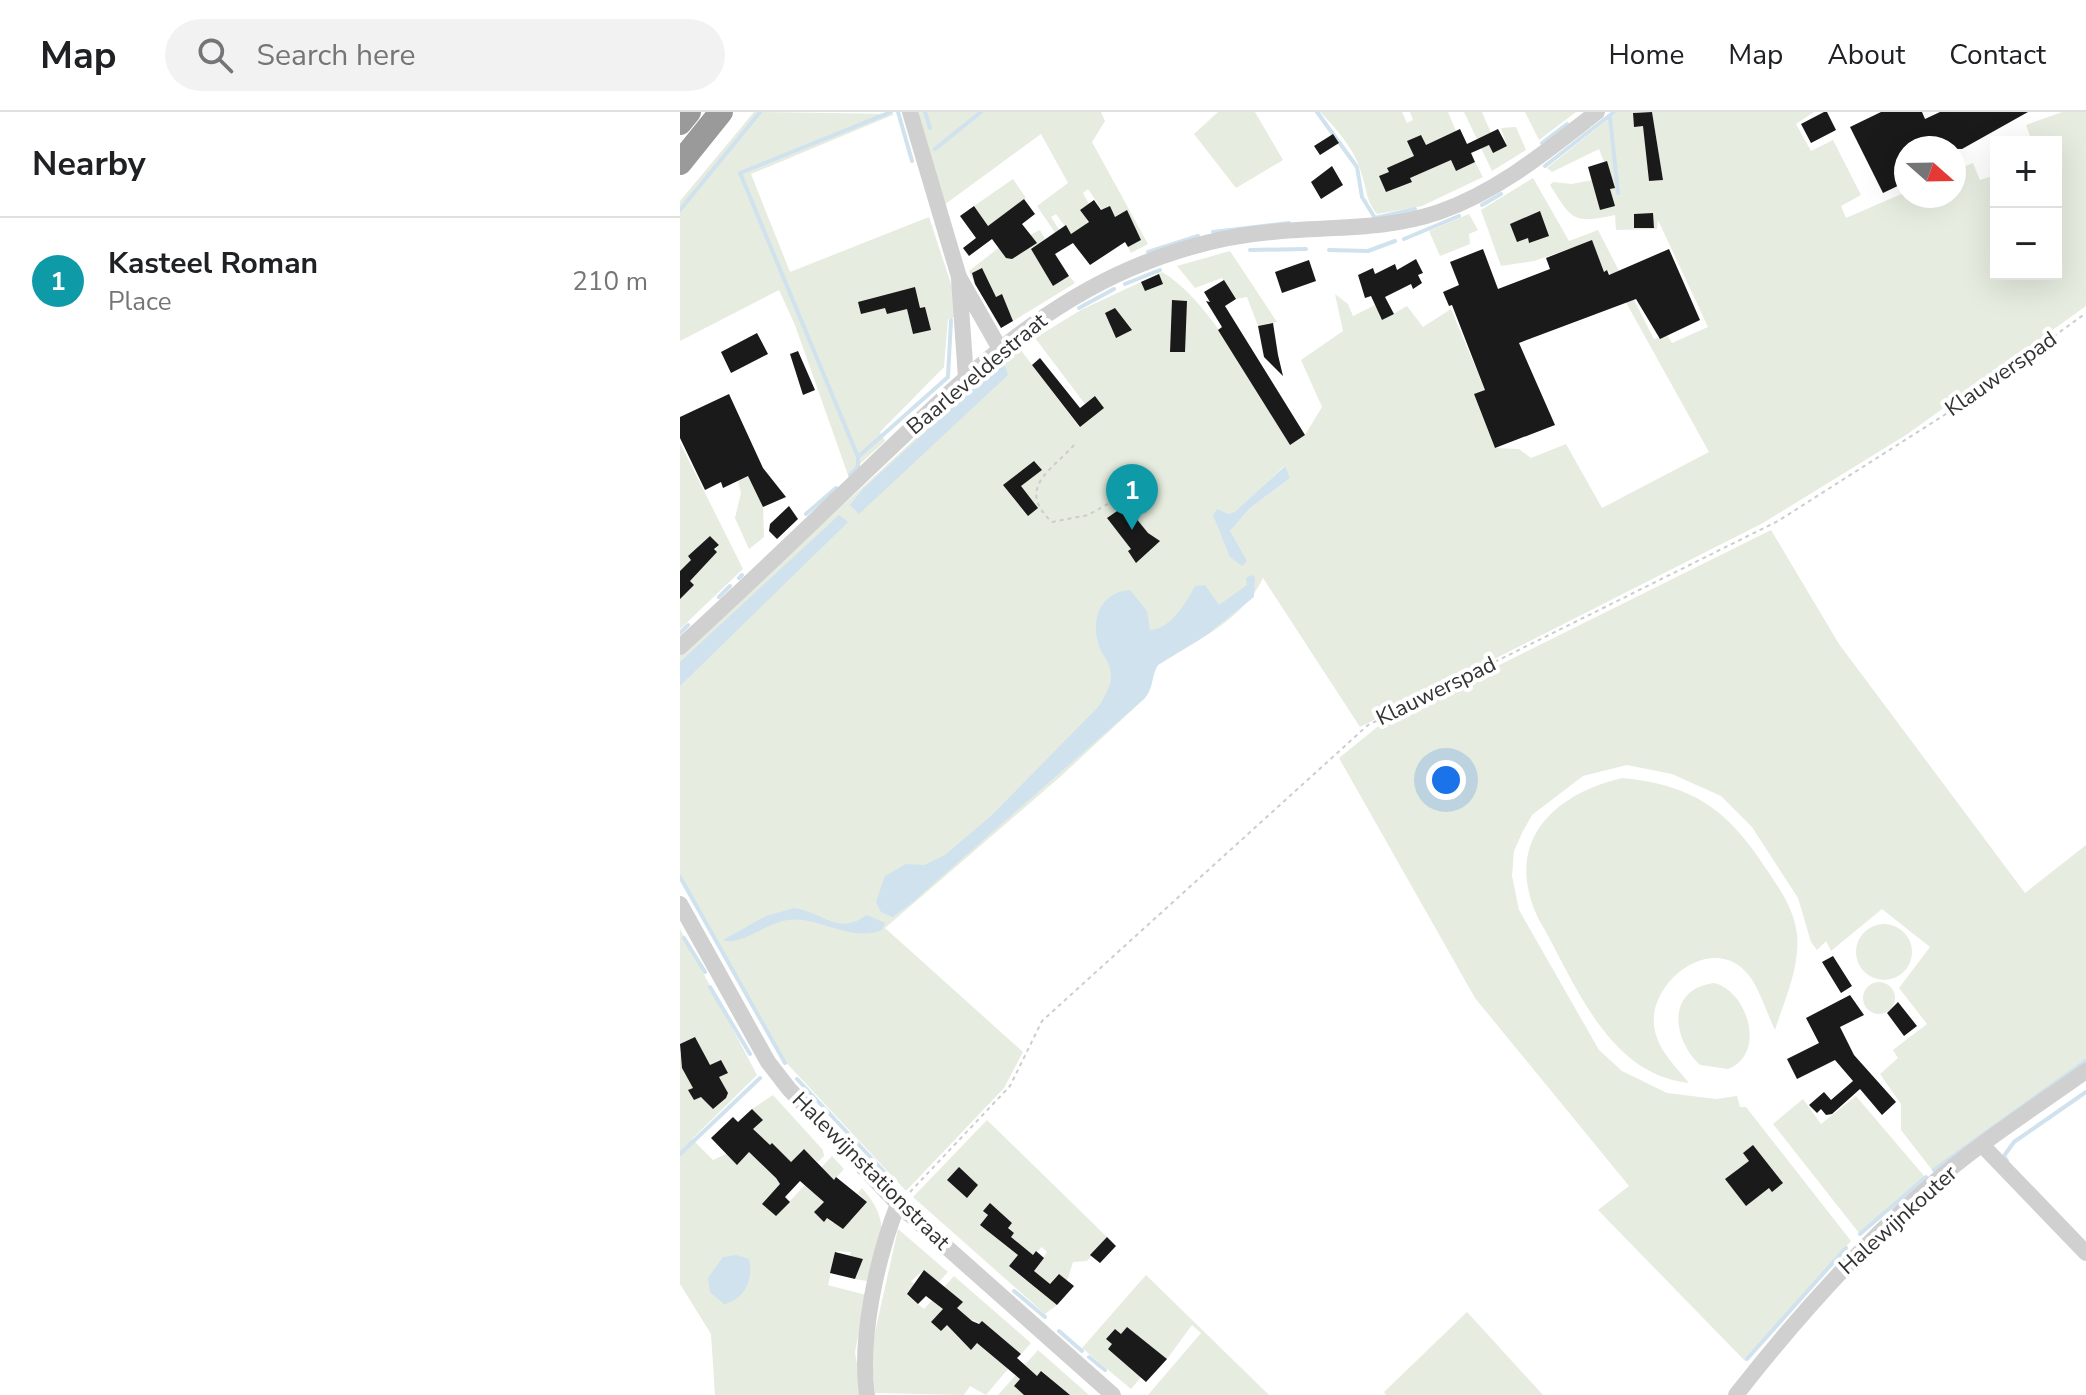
<!DOCTYPE html>
<meta charset="utf-8">
<style>
:root{--surface:#fff;--page:#f2f2f2;--text:#202124;--muted:#757577;--line:#e0e0e0;--accent:#db2777}
body{margin:0;font-family:"Nunito Sans",sans-serif;background:var(--page);color:var(--text)}
.controls{position:absolute;right:24px;top:24px;display:grid;overflow:hidden;border-radius:0px;box-shadow:0 8px 32px #0002}
.controls button{width:72px;height:72px;display:grid;place-items:center;padding:0;border:0;border-bottom:2px solid var(--line);background:var(--surface);color:var(--text);font:40px sans-serif}
.compass{position:absolute;left:1214px;top:24px;width:72px;height:72px;border-radius:50%;background:var(--surface);box-shadow:0 8px 32px #0002;rotate:110deg}
.you{position:absolute;left:766px;top:668px;width:28px;height:28px;margin:-20px;border:6px solid #fff;border-radius:50%;background:#1a73e8;box-shadow:0 0 0 12px #1a73e833}
.badge{display:grid;place-items:center;width:52px;height:52px;border-radius:50%;background:var(--accent);color:#fff;font-size:26px;font-weight:700}
.pin{position:absolute;translate:-50% -66px;filter:drop-shadow(0 2px 4px #0008)}
.pin::after{content:'';position:absolute;top:42px;width:28px;height:24px;background:inherit;clip-path:polygon(0 0,100% 0,50% 100%)}
.list{margin:0;padding:0;list-style:none}
h2{display:flex;justify-content:space-between;align-items:center;height:104px;margin:0;padding:0 32px;font-size:34px}
h2 small{font-size:26px;font-weight:400;color:var(--muted)}
.list li{display:grid;grid-template-columns:52px 1fr auto;gap:24px;align-items:center;box-sizing:border-box;height:128px;padding:0 32px;border-top:2px solid var(--line)}
.list b{display:block;font-size:30px;white-space:nowrap}
.list p{margin:0;font-size:26px;white-space:nowrap;color:var(--muted)}
.list em{font-size:26px;font-style:normal;color:var(--muted)}
.icon{flex:none;width:44px;height:44px;fill:none;stroke:currentColor;stroke-width:2;stroke-linecap:round;stroke-linejoin:round}
.map{position:relative;flex:none;width:1406px;height:1283px;overflow:hidden}
header{display:flex;align-items:center;gap:48px;box-sizing:border-box;height:112px;padding:0 40px;background:var(--surface);border-bottom:2px solid var(--line)}
header strong{font-size:38px}
nav{display:flex;gap:44px;margin-inline-start:auto;font-size:28px}
.search{width:560px;height:72px;background:var(--page);display:flex;align-items:center;gap:20px;box-sizing:border-box;padding:0 28px;border-radius:44px;color:var(--muted);font-size:30px}
main{display:flex}
aside{flex:1;background:var(--surface)}
.map>svg:first-child{display:block}
.green{fill:#e6ecdf;fill-rule:evenodd}
.water{fill:#cfe2ee}
.lines{fill:none;stroke-linecap:round;stroke-linejoin:round}
.stream{stroke:#cfe2ee;stroke-width:4}
.building{fill:#1a1a1a}
.path{stroke:#cdcdcd;stroke-width:2;stroke-dasharray:4 4;stroke-linecap:butt}
.minor{stroke:#d0d0d0;stroke-width:16}
.highway{stroke:#9a9a9a;stroke-width:24}
.labels{text-anchor:middle;dominant-baseline:central;stroke-width:8;stroke-linejoin:round;paint-order:stroke}
.street-label{font-size:22px;fill:#333;stroke:#fff}
</style>
<header>
<strong>Map</strong>
<div class="search"><svg class="icon" aria-label="search" viewBox="0 0 24 24"><circle cx="10" cy="10" r="6"/><path d="M15 15l6 6"/></svg>Search here</div>
<nav><a>Home</a><a>Map</a><a>About</a><a>Contact</a></nav>
</header>
<main>
<aside>
<h2>Nearby<small></small></h2>
<ul class="list">
<li><span class="badge" style="background:#0f9aa8">1</span><div><b>Kasteel Roman</b><p>Place</p></div><em>210 m</em></li>
</ul>
</aside>
<div class="map">
<svg width="1406" height="1283" viewBox="0 0 1406 1283">
<rect width="100%" height="100%" fill="#fff"/>
<!-- green -->
<path class="green" d="M74 0 215 2 71 62 110 160 249 105 273 178 275 205 268 207 264 255 200 320 205 329 168 363 115 213 99 178 0 229V89ZM245 195 251 218 233 222 228 200Z
M237 0H421L425 9 412 30 468 132 451 141 448 135 461 128 447 99 435 105 430 94 422 98 408 77 403 81 409 92 400 98 406 106 411 131 398 139 393 131 396 129 376 102 371 105 384 125 380 128 357 94 388 71 361 22 264 93Z
M538 0H575L603 48 556 76 514 22Z
M640 0H722L727 11 733 8 730 0H768L776 19 761 26 776 59 795 50 803 65 742 94 697 102C685 87 687 77 681 60 675 38 656 16 640 0Z
M784 0H802L811 21 802 25 806 34H827L821 16 836 15 846 38 812 59Z
M845 0H896L859 28Z
M937 0H959L953 1 954 14H964L969 69 983 68 972 0H1134L1116 12 1131 39 1153 28 1181 83 1161 94 1166 106 1226 80V84H1274V59L1293 51 1300 68 1316 63V162H1376V30H1337L1350 24 1346 13 1382 0H1406V194L1226 323 1083 411 680 615 583 466C564 507 516 529 478 553 471 564 474 575 465 586L380 665 205 816 343 940 324 976 226 1079 99 943 0 768V543L337 233 399 315 413 305 421 292 415 284 405 292 355 226 401 198 482 160C531 188 579 283 610 333L625 323 642 295 621 248 663 219 655 182 668 192 673 204 695 193 703 208 727 194 743 215 771 197 805 278 794 282 815 336 839 337 851 346 886 332 922 396 1029 340 928 158 924 160 912 129 854 149 821 154 801 98 853 66 889 129 918 118 974 227 987 223 992 231 1028 215 978 108 977 117 936 118 935 103C893 112 892 108 870 73L873 70 892 72 912 68 920 98 934 94 930 77 934 76 919 37 872 60 867 56ZM604 354 610 366 569 397 550 419 558 435 539 418Z
M333 67 346 86 322 104 315 125 294 94Z
M789 102 798 118 789 122 790 132 760 144 749 119Z
M360 118 365 127 361 130C370 144 365 162 373 174L389 164 395 171 333 209 322 183 316 185 307 166 295 172 289 159 330 127 333 131Z
M550 139 597 210 578 214 567 185 556 187 542 166 515 176 497 154Z
M0 331 63 457 0 517V487L14 473 0 459ZM30 424 39 433 21 457 8 444Z
M68 364 83 395 84 425 69 437 55 406 61 381 58 369Z
M1091 418 1159 532 1345 781 1406 733V950L1252 1058 1221 1018V992L1200 962 1218 946 1213 938 1247 912 1219 876 1250 835 1202 797 1151 839 1146 829 1137 838 1131 830 1118 786 1072 715 1041 684 992 662 947 653 903 664 852 703 842 721 834 739 832 764 839 798 919 938 942 959 987 981 1036 987 1057 984 1060 995H1066L1171 1129 1065 1249 918 1098 949 1074 795 886 659 646 701 612Z
M942 666C1016 673 1050 700 1089 761 1102 780 1114 799 1117 822 1120 855 1105 887 1095 918 1086 900 1078 870 1063 857 1026 823 964 875 975 919 979 939 997 956 1009 971 926 962 895 869 858 806 823 731 871 683 942 666Z
M1176 840a28 28 0 1 1 56 0a28 28 0 1 1-56 0Z
M0 817 77 963 12 1027 33 1048 46 1042 82 1008 72 997 93 983 143 1038 144 1044 138 1050 123 1037 95 1066 101 1072 83 1092 96 1104 152 1044 164 1057 154 1068 131 1078 145 1089 135 1101 144 1109 147 1106 153 1111 159 1104 171 1109 187 1090 178 1081 182 1076C212 1110 201 1129 193 1170L175 1167 183 1147 170 1144 171 1140 156 1139 148 1173 186 1183 175 1240 182 1283H35L31 1222 0 1172V942L18 973 9 978 14 988 25 983 32 997 45 987 30 969 47 960 41 948 24 957 21 937 15 925 0 932Z
M1183 886a16 16 0 1 1 32 0a16 16 0 1 1-32 0Z
M1034 871C1068 879 1087 942 1048 957L1020 953C992 927 986 877 1034 871Z
M1176 984 1245 1065 1179 1121 1093 1012 1123 987 1141 1012Z
M307 1008 427 1125 407 1149 393 1150 387 1169 379 1162 361 1180 377 1193 365 1202 233 1085ZM310 1091 332 1111 328 1115 334 1121 325 1132 300 1113 308 1103 304 1099ZM362 1135 367 1140 354 1159 358 1163 345 1168 329 1154 344 1136 353 1143Z
M218 1117 268 1160 258 1171 244 1158 231 1169 235 1173 227 1183 244 1197 274 1164 351 1231 341 1242 324 1228 312 1243 328 1257 306 1283 290 1274 284 1283 195 1281 191 1238ZM293 1208 310 1216 292 1237 280 1223Z
M466 1163 589 1283H468L521 1221 512 1213 487 1247 471 1234 451 1257 461 1265 451 1277 402 1236Z
M787 1200 863 1283H706L704 1280Z
M358 1238 409 1283H361L373 1269 362 1259 357 1264 349 1257 334 1274 344 1283H318Z"/>
<!-- water -->
<path class="water" d="M320 251H324L328 263 179 402 170 393 183 377Z
M605 354 610 366 569 397 550 419 567 449 562 454 550 445 533 403 537 397 548 402 555 400Z
M159 403 168 410 0 574V550Z
M571 463 575 465 574 485 525 524 478 553C471 563 474 575 465 586L234 789 213 805 201 800 196 790 205 764 226 752 244 753 265 743 311 704 420 593C426 581 434 570 430 557 428 548 422 542 419 534 410 507 421 480 450 478L467 499 470 518C491 517 506 491 515 474L525 473 539 493 567 473 566 466Z
M114 796C146 801 157 824 187 803L205 811 202 818C169 831 140 804 108 808 87 810 61 835 43 828L86 804Z
M56 1143 69 1147C74 1166 65 1188 44 1192L30 1180 28 1166 43 1145Z"/>
<g class="lines">
<!-- stream -->
<path class="stream" d="M211 0 60 61 178 345 268 265 271 208
M218 0 232 49
M245 0 250 16
M637 0 677 55 682 85 695 106 735 97
M930 5 938 81
M862 31 887 12
M255 37 301 0
M865 54 934 0
M802 93 821 82
M0 98 80 0
M533 120 609 111
M724 127 779 104
M570 138 626 137
M649 138 688 139 715 129
M468 140 518 124
M445 172 480 158
M399 196 434 177
M170 363 178 355V345
M126 402 156 376
M59 466 62 463
M39 485 50 474
M0 521 8 513
M0 765 105 951
M4 826 25 860
M30 875 70 942
M117 967 212 1068
M0 1042 80 966
M1327 1049 1324 1044 1334 1030 1406 980
M1254 1058 1406 949
M1180 1122 1246 1065
M334 1179 365 1205
M379 1219 402 1239
M409 1245 425 1258
M1067 1247 1166 1136"/>
</g>
<!-- building -->
<path class="building" d="M972 0 983 68 969 69 963 14 954 15 953 1Z
M1144 0H1147L1156 18 1131 31 1121 12Z
M1201 0H1242L1245 7 1260 0H1348L1282 37 1226 36V70L1203 81 1170 15Z
M780 17 787 32 818 17 827 34 813 41 809 33 791 41 795 50 776 59 771 48 730 66 732 70 706 80 699 64 709 60 707 56 734 44 727 29 741 23 746 33Z
M653 22 659 31 640 43 634 34Z
M927 49 935 76 930 77 935 94 920 98 908 55Z
M652 54 663 73 641 87 631 70Z
M344 87 355 102 342 112 357 131 332 147 326 146 312 127 289 144 283 136 296 126 280 104 294 94 308 114Z
M414 88 421 98 430 94 435 105 447 98 461 128 448 135 445 130 410 153 393 131 375 142 389 164 373 174 351 137 386 113 391 122 409 110 400 98Z
M860 99 869 124 849 131 848 126 837 130 830 112Z
M973 101 974 116H954V102Z
M912 128 924 160 927 158 929 163 989 137 1020 208 980 227 956 187 839 231 875 313 815 336 794 282 805 278 772 193 769 194 763 180 779 173 770 150 803 137 818 177 870 157 866 146Z
M736 147 743 161 738 163 742 171 733 177 731 172 705 185 714 202 702 208 691 184 685 186 678 163 693 156 695 162 715 152 717 158Z
M629 148 636 169 602 181 595 160Z
M302 156 316 185 322 182 333 209 321 216 295 172 292 161Z
M479 162 483 172 465 179 461 170Z
M544 168 556 187 545 194 625 323 610 333 538 218 542 215 526 189 530 190 524 180Z
M235 175 240 196 245 195 251 218 233 222 227 197 207 202 205 196 181 202 178 190Z
M492 188 507 189 505 240H490Z
M435 196 452 218 436 226 425 201Z
M593 211 598 243 603 264 584 245 578 214Z
M77 221 88 242 51 261 41 240Z
M118 239 135 278 123 283 110 242Z
M360 246 400 296 415 284 424 296 400 315 352 253Z
M49 282 83 356 106 385 83 395 68 364 43 376 41 370 25 378 0 326V305Z
M354 349 362 358 341 374 358 396 348 404 323 373Z
M448 386 462 399 455 405 468 421 480 429 456 451 448 439 451 437 427 406 443 395Z
M109 394 118 407 97 427 89 419 90 412Z
M30 424 39 433 34 437 37 440 10 469 14 473 0 487V459L11 448 8 444Z
M1153 844 1172 874 1161 881 1142 850Z
M1170 883 1184 903 1160 915 1174 943 1216 990 1202 1003 1180 977 1152 1002 1146 1003 1141 997 1137 1001 1129 993 1144 980 1151 988 1173 969 1155 948 1117 967 1107 947 1139 931 1126 906Z
M1218 890 1237 914 1224 924 1207 901Z
M15 925 30 953 41 948 48 961 39 965 48 981 46 986 33 997 21 985 14 988 8 978 13 976 2 956 0 932Z
M72 997 83 1008 73 1017 90 1033 92 1031 111 1050 124 1037 154 1068 156 1065 187 1090 163 1117 147 1106 144 1110 134 1100 144 1090 120 1069 105 1085 110 1090 96 1104 82 1092 100 1072 96 1066 69 1040 57 1053 31 1026 53 1005 58 1010Z
M1073 1033 1103 1071 1092 1080 1089 1076 1066 1094 1045 1067 1069 1049 1063 1041Z
M279 1055 298 1073 287 1086 267 1068Z
M310 1091 332 1111 328 1116 334 1121 331 1125 353 1143 356 1139 364 1146 354 1159 370 1172 379 1162 394 1174 377 1193 329 1154 338 1143 300 1113 308 1103 303 1099Z
M427 1125 436 1134 420 1151 410 1143Z
M155 1140 183 1147 175 1167 150 1161Z
M244 1158 283 1190 277 1196 292 1209 299 1212 302 1209 341 1242 337 1246 357 1264 361 1259 390 1283H344L334 1274 340 1267 297 1231 291 1238 267 1213 261 1219 251 1210 263 1197 246 1184 238 1192 227 1182Z
M447 1215 487 1247 466 1270 428 1237 432 1232 426 1227 435 1217 441 1222Z"/>
<g class="lines">
<!-- path -->
<path class="path" d="M394 333C372 358 335 376 372 410L408 403 444 383 476 384
M230 1080 330 974 362 909 688 613 1098 409 1269 300 1406 201"/>
<!-- minor -->
<path class="minor" d="M230 0 279 165 320 237
M279 167 286 266
M0 535C67 474 132 411 198 348 276 274 351 199 452 156 497 137 543 124 592 120 649 114 704 119 759 100 819 79 868 38 917 0
M0 792 88 950 109 977 218 1092 433 1283
M1303 1034 1406 1141
M187 1283C179 1226 197 1146 218 1092
M1056 1283C1113 1210 1174 1141 1243 1080 1293 1035 1351 998 1406 959"/>
<!-- highway -->
<path class="highway" d="M0 11 9 0
M0 51 41 0"/>
</g>
<g class="labels">
<!-- street labels -->
<g class="street-label">
<text transform="translate(297 262) rotate(-40)">Baarleveldestraat</text>
<text transform="translate(1321 262) rotate(-35)">Klauwerspad</text>
<text transform="translate(756 579) rotate(-26)">Klauwerspad</text>
<text transform="translate(191 1059) rotate(45)">Halewijnstationstraat</text>
<text transform="translate(1218 1108) rotate(-42)">Halewijnkouter</text>
</g>
</g>
</svg>
<div class="controls">
<button>+</button>
<button>−</button>
</div>
<svg class="compass" viewBox="-18 -18 36 36"><path d="M0-13l5 13h-10z" fill="#e53935"/><path d="M0 13l5-13h-10z" fill="#757577"/></svg>
<div class="you"></div>
<div class="pin badge" style="left:452px;top:418px;background:#0f9aa8">1</div>
</div>
</main>
